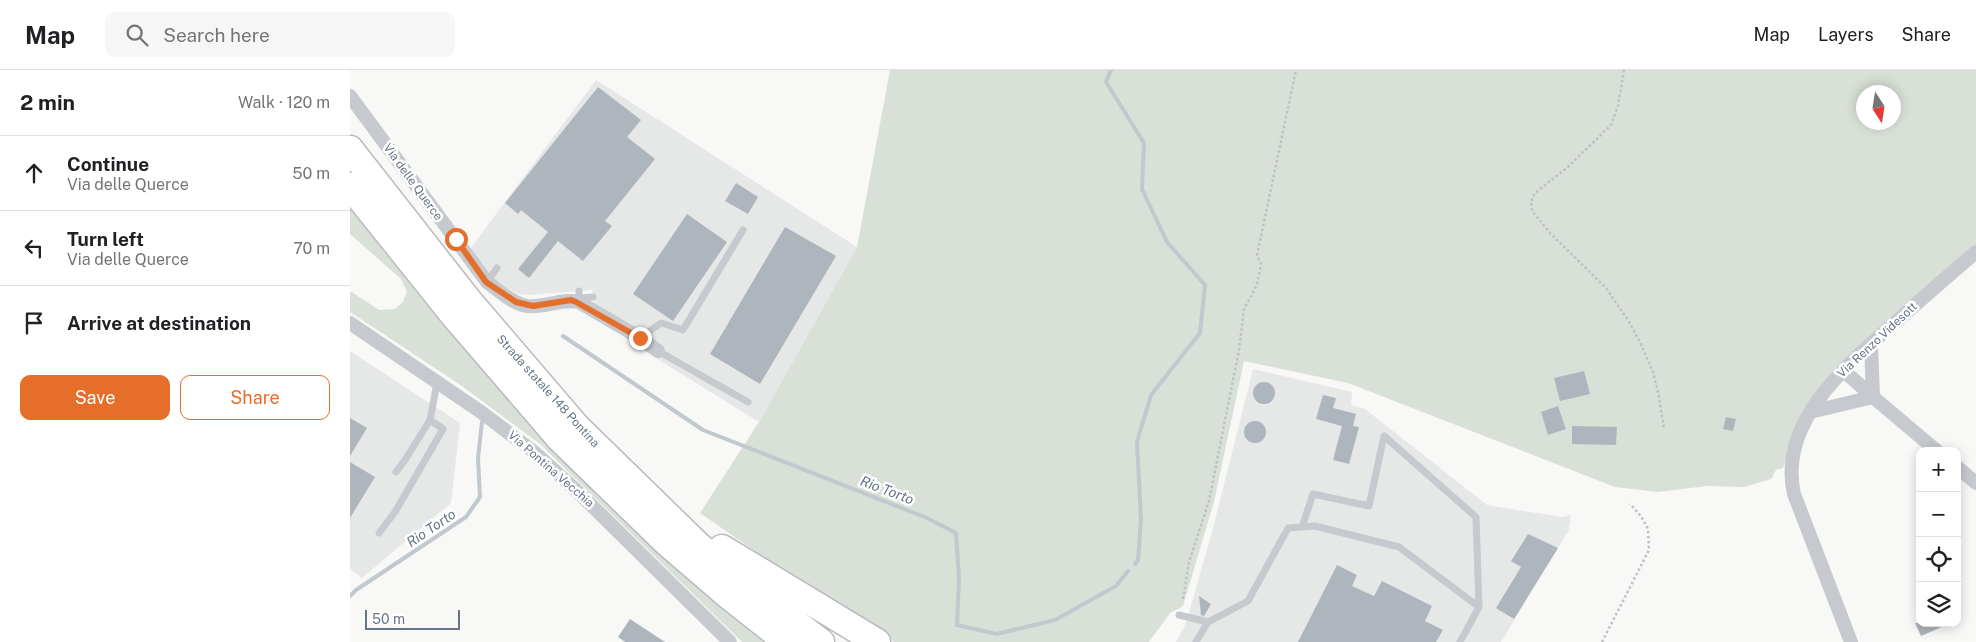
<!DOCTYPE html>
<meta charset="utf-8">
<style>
:root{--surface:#fff;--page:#f6f6f6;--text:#202124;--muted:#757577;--line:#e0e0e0;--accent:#e46e2a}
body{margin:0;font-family:"Public Sans",sans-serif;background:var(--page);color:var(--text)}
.controls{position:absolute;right:15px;bottom:15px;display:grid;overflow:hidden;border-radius:10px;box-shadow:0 2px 12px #0003}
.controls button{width:45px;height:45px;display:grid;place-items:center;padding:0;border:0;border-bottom:1px solid var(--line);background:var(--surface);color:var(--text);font:25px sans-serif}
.compass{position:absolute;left:1506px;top:15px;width:45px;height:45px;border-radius:50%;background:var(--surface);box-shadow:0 2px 12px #0003;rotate:168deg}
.scale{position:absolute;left:15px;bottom:12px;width:95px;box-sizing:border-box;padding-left:5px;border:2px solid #677587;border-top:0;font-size:14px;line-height:18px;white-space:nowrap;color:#677587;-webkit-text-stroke:4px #fff;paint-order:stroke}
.stop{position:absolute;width:15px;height:15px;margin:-11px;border:4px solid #e46e2a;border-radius:50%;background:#fff}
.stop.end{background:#e46e2a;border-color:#fff;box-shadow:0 1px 5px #0008}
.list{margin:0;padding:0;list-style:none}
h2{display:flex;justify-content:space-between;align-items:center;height:65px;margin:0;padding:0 20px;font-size:21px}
h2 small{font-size:16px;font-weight:400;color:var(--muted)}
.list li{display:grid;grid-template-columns:32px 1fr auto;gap:15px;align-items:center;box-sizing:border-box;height:75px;padding:0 20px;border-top:1px solid var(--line)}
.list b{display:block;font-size:19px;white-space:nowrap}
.list p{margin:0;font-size:16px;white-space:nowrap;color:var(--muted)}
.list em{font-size:16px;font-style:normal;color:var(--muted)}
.actions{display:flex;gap:10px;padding:15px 20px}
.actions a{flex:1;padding:11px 0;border:1px solid var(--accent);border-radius:10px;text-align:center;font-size:18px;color:var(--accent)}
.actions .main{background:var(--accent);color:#fff}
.icon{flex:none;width:28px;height:28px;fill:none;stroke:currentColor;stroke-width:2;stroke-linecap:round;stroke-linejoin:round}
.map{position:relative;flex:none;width:1626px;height:572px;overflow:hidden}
header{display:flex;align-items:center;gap:30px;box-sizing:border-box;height:70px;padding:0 25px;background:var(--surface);border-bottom:1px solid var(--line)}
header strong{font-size:24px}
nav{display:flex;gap:28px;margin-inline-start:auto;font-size:18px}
.search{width:350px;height:45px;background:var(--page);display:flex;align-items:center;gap:12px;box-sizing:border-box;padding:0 18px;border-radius:10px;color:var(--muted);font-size:19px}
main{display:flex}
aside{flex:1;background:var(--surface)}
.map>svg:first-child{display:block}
.built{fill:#e6e7e7}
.green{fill:#d9e0d7;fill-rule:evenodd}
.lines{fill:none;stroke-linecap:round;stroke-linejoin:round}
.stream{stroke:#c1c9cf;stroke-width:4}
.building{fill:#afb5bc}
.highway-casing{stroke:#b9bbbf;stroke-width:29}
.path{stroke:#bec0c3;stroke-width:2.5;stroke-dasharray:2.5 2.5;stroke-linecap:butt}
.lane{stroke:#c6c9cd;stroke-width:7}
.street{stroke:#c6c9cd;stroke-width:14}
.highway{stroke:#fff;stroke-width:26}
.route{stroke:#e46e2a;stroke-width:6}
.labels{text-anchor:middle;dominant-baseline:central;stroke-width:5;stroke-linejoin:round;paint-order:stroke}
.street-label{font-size:12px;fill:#677587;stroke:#fff}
.water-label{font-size:14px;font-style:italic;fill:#637683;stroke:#fff}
</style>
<header>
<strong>Map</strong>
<div class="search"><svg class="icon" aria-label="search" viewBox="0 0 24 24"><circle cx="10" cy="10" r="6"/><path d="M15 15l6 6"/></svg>Search here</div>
<nav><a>Map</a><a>Layers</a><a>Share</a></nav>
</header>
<main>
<aside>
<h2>2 min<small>Walk · 120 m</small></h2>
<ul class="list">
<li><svg class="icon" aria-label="ahead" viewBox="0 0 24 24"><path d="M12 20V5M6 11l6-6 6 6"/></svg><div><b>Continue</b><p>Via delle Querce</p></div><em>50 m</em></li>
<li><svg class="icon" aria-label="left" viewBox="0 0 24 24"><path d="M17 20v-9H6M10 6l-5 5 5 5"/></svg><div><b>Turn left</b><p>Via delle Querce</p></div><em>70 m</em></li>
<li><svg class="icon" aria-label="arrive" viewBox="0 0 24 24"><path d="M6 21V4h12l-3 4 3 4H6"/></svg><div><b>Arrive at destination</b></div></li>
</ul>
<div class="actions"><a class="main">Save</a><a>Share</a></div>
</aside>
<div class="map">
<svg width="1626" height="572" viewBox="0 0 1626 572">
<rect width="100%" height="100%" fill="#f8f8f6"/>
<!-- built -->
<path class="built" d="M246 10 507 177 409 352 304 287 311 275 245 233 242 220 180 225 168 224 148 213 120 179Z
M0 281 110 353 101 433 12 508 0 499Z
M903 299 1002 322 1001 335 1015 339 1137 435 1212 447 1221 445 1219 460 1151 572H826L835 556 863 458Z"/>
<!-- green -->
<path class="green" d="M540 0H1626V175C1571 226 1505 269 1461 331 1447 350 1441 375 1433 398L1426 400 1421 409 1394 417 1357 416 1308 422 1265 417 998 313 894 291 864 432 833 536 820 543 799 572H544L422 493 350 443 409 352 507 177ZM1514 22H1544V52H1514Z
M0 120 429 572H392L190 374 112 316 0 242V221L29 240 45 239 53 232 57 222 51 209 0 164Z"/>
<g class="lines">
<!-- stream -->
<path class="stream" d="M761 0 756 12 794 73 792 119 817 172 855 215 850 263 801 325 787 372 791 449 788 490 785 494
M213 266 353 360 577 448 606 463 609 509 607 555 647 564 705 550 766 516 778 501
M0 526 6 520 116 447 130 427 128 388 132 352"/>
</g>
<!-- building -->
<path class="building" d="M248 17 291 50 277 67 305 89 255 151 262 156 233 191 208 171 179 208 168 199 198 162 171 140 168 144 155 133Z
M386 113 408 127 398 144 375 131Z
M337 144 377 172 323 251 283 224Z
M435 157 486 186 410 314 360 284Z
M1234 301 1240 324 1210 331 1204 308Z
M903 323a11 11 0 1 1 22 0a11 11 0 1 1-22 0Z
M973 325 986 328 983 338 1006 344 1003 356 1009 357 999 394 983 390 992 356 966 349Z
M1208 336 1216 359 1198 365 1191 342Z
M1376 347 1386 349 1383 361 1373 359Z
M0 348 17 358 0 386Z
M894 362a11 11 0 1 1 22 0a11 11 0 1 1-22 0Z
M1222 356 1267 357 1266 375 1222 374Z
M0 392 25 407 0 448Z
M1178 464 1208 478 1164 549 1146 538 1171 497 1161 491Z
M987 495 1007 505 1002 516 1024 526 1032 511 1082 536 1075 551 1093 560 1086 572H948Z
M849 526 861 534 854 546 851 545Z
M280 549 315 572H275L268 567Z
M1565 553H1601L1571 566Z"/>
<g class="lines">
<defs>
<path id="highway" d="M0 79 119 231 227 357 348 475 406 523 471 572
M0 116 105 247 210 369 317 473 375 523 437 572
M372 478 527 572"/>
</defs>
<!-- highway casing -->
<use href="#highway" class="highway-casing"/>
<!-- path -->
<path class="path" d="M1274 0 1268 36 1261 55 1218 97 1185 123 1181 132 1182 141 1200 163 1256 218 1278 250 1289 270 1303 302 1309 326 1314 359
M833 529 839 492 859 431 889 280 894 239 907 215 911 194 907 185 946 0
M1252 572 1299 480 1298 459 1291 446 1280 434"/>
<!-- lane -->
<path class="lane" d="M137 212 147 198
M229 228 243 227
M224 230 229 228V221
M290 268 311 253 333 260 393 160
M308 281 398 332
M46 402 55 390 80 350 87 313
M952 457 963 424 1019 436 1034 366 1126 447 1129 537
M29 463 45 442 93 359 80 350
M829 545 858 552
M846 572 858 552 898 531 938 458 965 456 1049 477 1129 537 1110 572"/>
<!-- street -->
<path class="street" d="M0 26 137 212C148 220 163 234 177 236 195 238 212 228 229 232L290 268 308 281
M0 253 131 342 184 382 229 423 380 572
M1493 300 1523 327 1587 381
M1460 342 1523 327 1521 274
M1607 397 1626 413
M1501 572 1444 424C1427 351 1500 292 1548 250 1574 227 1600 204 1626 182"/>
<!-- highway -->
<use href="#highway" class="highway"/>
</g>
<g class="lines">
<!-- route -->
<path class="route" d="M106 169 136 212 166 232 183 236 221 230 226 232 290 268"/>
</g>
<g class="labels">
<!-- street labels -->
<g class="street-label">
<text transform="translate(63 112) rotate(54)">Via delle Querce</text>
<text transform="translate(1527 270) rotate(-43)">Via Renzo Videsott</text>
<text transform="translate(198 321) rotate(48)">Strada statale 148 Pontina</text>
<text transform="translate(201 399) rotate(41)">Via Pontina Vecchia</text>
</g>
<!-- water labels -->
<g class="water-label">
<text transform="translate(537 420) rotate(21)">Rio Torto</text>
<text transform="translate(81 458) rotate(-34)">Rio Torto</text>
</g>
</g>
</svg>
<div class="controls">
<button>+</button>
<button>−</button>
<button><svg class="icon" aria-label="locate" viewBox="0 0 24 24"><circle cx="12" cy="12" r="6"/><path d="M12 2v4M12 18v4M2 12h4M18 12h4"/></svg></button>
<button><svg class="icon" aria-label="layers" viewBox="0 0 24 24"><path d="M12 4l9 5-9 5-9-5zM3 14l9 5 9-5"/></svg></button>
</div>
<svg class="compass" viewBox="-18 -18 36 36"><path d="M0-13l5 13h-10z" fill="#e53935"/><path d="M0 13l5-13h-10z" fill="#757577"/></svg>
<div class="scale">50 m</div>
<div class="stop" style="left:106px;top:169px"></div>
<div class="stop end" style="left:290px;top:268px"></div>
</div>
</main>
